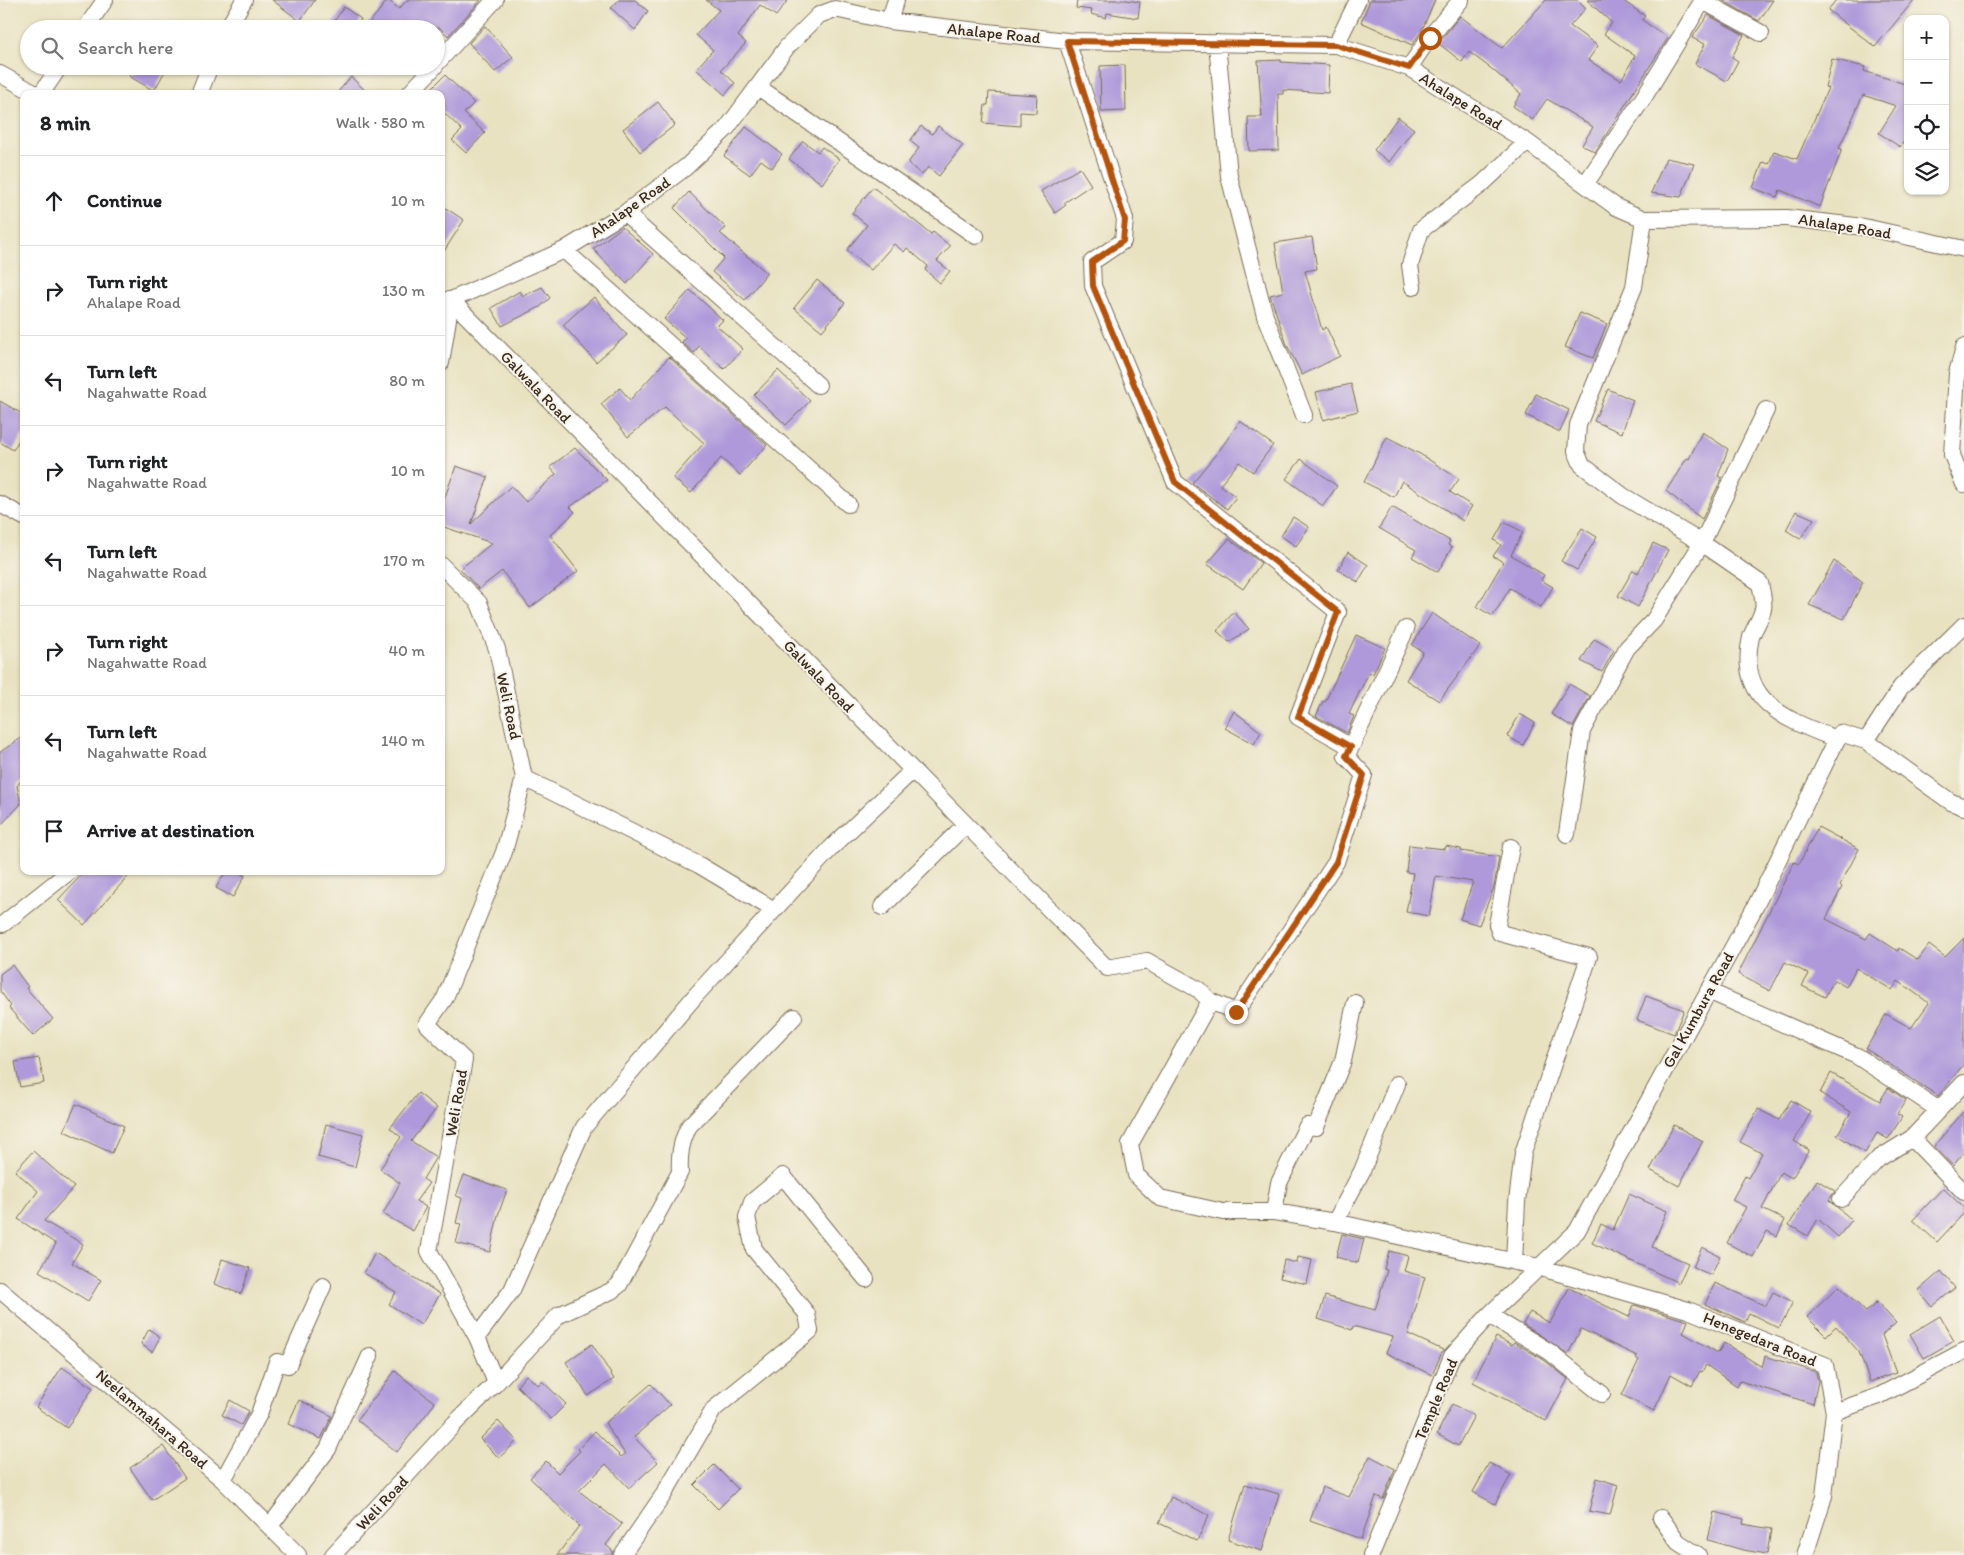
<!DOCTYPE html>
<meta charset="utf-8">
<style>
:root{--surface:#fff;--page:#f2f2f2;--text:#202124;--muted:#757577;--line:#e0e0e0}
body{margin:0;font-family:Itim,sans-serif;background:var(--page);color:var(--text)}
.controls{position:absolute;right:15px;top:15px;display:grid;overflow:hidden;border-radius:10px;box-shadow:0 1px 4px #0004}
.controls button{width:45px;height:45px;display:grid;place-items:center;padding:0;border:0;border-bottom:1px solid var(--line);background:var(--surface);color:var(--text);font:25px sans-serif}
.stop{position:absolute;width:15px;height:15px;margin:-11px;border:4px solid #b45309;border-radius:50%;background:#fff}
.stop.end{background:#b45309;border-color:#fff;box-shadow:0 1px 5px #0008}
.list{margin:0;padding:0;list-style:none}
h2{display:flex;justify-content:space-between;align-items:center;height:65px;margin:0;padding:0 20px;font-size:21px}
h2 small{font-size:16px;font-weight:400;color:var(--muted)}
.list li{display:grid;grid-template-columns:32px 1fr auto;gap:15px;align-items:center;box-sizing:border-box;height:90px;padding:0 20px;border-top:1px solid var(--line)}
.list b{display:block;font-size:19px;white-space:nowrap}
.list p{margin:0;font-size:16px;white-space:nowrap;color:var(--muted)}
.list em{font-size:16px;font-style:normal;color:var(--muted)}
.icon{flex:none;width:28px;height:28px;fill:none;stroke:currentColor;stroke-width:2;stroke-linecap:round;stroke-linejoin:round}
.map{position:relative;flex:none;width:1964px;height:1555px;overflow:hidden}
.search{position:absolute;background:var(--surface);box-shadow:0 1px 4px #0004;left:20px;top:20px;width:425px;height:55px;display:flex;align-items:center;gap:12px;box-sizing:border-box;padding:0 18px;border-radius:28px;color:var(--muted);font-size:19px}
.panel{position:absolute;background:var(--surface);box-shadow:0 1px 4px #0004;left:20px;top:90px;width:425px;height:785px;border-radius:10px}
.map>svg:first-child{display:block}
.building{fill:#af99da}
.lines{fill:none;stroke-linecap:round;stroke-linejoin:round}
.minor-casing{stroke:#786a57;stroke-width:18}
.minor{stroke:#fff;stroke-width:16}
.route{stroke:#b45309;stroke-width:6}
.labels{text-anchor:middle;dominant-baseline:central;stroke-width:4;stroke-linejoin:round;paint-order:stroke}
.street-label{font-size:16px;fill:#3b2a1e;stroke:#f7f3e8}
</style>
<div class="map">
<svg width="1964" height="1555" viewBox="0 0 1964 1555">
<rect width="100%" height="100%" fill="#f7f3e8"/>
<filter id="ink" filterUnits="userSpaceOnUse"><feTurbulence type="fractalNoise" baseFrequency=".02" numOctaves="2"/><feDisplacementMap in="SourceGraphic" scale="10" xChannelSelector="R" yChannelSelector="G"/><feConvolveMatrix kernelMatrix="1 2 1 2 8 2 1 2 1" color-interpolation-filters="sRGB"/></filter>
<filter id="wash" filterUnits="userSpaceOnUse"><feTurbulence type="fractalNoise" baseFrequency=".0096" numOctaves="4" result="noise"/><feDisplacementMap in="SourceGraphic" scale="20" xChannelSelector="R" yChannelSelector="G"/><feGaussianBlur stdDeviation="1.12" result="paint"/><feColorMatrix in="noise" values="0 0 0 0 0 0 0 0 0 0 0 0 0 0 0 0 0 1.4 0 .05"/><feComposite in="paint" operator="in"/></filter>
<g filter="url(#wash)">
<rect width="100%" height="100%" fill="#e9e2c1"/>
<g id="blocks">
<!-- building -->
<path class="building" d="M272 0H315L300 21Z
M388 0 399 9 407 0H481L448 36 440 28 364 29Z
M619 0H635L648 11 635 30 611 8Z
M706 0H788L776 16 760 5 738 36 746 43 721 70 735 83 725 95 696 69 713 50 696 35 719 10Z
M1077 0H1126L1140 2 1138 18 1107 13 1106 18 1091 14 1092 10 1076 8Z
M1370 0H1435L1421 32 1412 45 1361 22Z
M1546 0H1578L1586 8 1570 26 1598 46 1588 60 1621 80 1635 56 1604 34 1612 23 1587 0H1622L1645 16 1642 20 1668 38 1595 152 1582 145 1593 127 1547 99 1532 120 1513 106 1521 94 1493 70 1469 52 1462 62 1438 43 1460 16 1502 48Z
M1722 0H1773L1759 21Z
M1836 0H1914L1875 47 1828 10Z
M344 7 361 19 355 29H329Z
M1708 15 1744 35 1732 57 1738 61 1727 81 1695 64 1705 44 1692 38Z
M485 26 513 57 495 72 469 43Z
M1832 59 1865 67 1864 71 1908 85V136L1900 147 1879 133 1896 106 1863 95 1839 148 1842 149 1820 207 1780 190 1777 197 1753 188 1763 162 1769 164 1774 151 1797 159 1828 88 1825 87Z
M1281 60V62L1329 65 1328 93 1283 90V94H1278L1279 150 1249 151 1248 117H1262L1258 61Z
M1125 65 1126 111 1101 112 1100 66Z
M136 66H158L165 71 154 91 129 76Z
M445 75 474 103 464 113 485 133 466 153 452 140 462 130 441 110V94H426Z
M351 77 369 94H336Z
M989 92 1037 95 1036 113 1020 112V126L983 123 985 105H988Z
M658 102 675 125 640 152 623 129Z
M1398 117 1414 129 1389 162 1374 150Z
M921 126 932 134 938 126 963 145 939 176 928 167 922 175 908 163 919 148 910 141Z
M746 127 782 154 772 168 761 160 750 175 724 156Z
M803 141 818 152 822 147 839 159 822 184 789 159Z
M1666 158 1694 164 1681 197 1651 193Z
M1080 168 1091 185 1064 203 1066 205 1055 213 1041 191Z
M873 187 931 234 933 232 950 246 937 261 950 271 940 283 925 270 928 266 907 248 904 252 894 244 871 270 847 250 867 225 852 213Z
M689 192 726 228 720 233 767 273 745 300 712 272 724 258 674 208Z
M441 205 464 220 441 256Z
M622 227 653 254 627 284 593 249Z
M1312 237 1317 269 1305 271 1322 330 1326 327 1340 356 1302 375 1287 345 1270 295 1283 292 1275 243Z
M817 280 845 303 822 331 794 308Z
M542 287 550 298 540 307 502 326 491 308 520 291 523 296Z
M690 290 723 320 717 326 743 349 724 369 699 346 694 353 682 342 686 338 664 319Z
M594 297 627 335 596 362 563 325Z
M1580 313 1607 324 1593 358 1565 347Z
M669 357 767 445 740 475 721 458 691 493 673 478 704 443 665 407 628 437 601 404 620 388 630 400Z
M778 370 810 401 786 425 754 395Z
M1351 384 1358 411 1323 420 1316 392Z
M1608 389 1633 400 1622 433 1594 421Z
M1536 394 1569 410 1560 432 1526 415Z
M0 401 24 415V432L13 450 0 442Z
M1240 421 1273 445 1253 472 1239 462 1220 485 1236 497 1227 509 1192 483 1221 448Z
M1702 432 1728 449 1718 476 1722 478 1702 519 1666 491 1687 458 1689 459Z
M1387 437 1420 454 1459 479 1450 492 1472 506 1463 521 1402 481 1394 497 1364 482Z
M575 448 607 480 570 507 575 512 550 535 578 571 530 608 502 571 479 589 460 569 492 543 441 526V508L456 466 488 477 471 524 511 486 526 502 556 474 550 467Z
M1301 459 1337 486 1323 506 1286 479Z
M1392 507 1450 541 1448 545 1452 547 1438 572 1412 557 1416 550 1379 528Z
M1796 511 1814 519 1800 539 1786 530Z
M1293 517 1309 527 1296 546 1281 536Z
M1504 522 1523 532 1511 555 1544 575 1541 580 1553 587 1541 607 1510 588 1493 616 1477 607 1503 562 1493 556 1501 545 1494 540Z
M1582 528 1597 537 1577 570 1561 561Z
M1229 539 1261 563 1243 589 1207 564Z
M1653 543 1668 550 1638 607 1618 596 1633 570 1638 573Z
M1348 552 1368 565 1358 582 1338 570Z
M1834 561 1863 582 1844 619 1809 605Z
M1234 612 1249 629 1229 642 1217 631Z
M1432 613 1480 646 1439 701 1406 680 1423 652 1412 645Z
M1356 635 1385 648 1373 674 1369 672 1349 714 1354 716 1347 733 1316 716 1323 701 1325 702Z
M1594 639 1614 650 1602 672 1581 661Z
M1569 684 1590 696 1573 727 1551 714Z
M1234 711 1261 732 1254 744 1225 728Z
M1520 714 1535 723 1523 745 1507 736Z
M24 736V777L17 786 21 804 0 826V752Z
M1818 827 1859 849 1840 885 1842 887 1826 919 1866 939 1870 933 1898 951 1899 948 1918 960 1929 945 1945 957 1964 938V1064L1938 1096 1866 1049 1886 1014 1911 1028 1929 1003 1898 981 1892 990 1856 968 1846 987 1834 980 1825 997 1802 986 1809 974 1785 962 1770 991 1738 974 1794 862 1799 864Z
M1409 845 1445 849 1446 846 1461 849V851L1499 857 1494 887 1479 925 1460 919 1473 882 1436 876 1429 916 1406 912 1413 873 1406 872Z
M85 871H133L84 925 58 900Z
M226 871H237L245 876 233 897 216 888Z
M12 965 28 987 26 988 53 1019 33 1036 9 1008 11 1006 0 991V974Z
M1646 996 1684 1010 1674 1034 1637 1020Z
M39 1058 44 1083 20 1087 15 1062Z
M1831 1073 1880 1101 1888 1088 1906 1100 1897 1114 1902 1117 1888 1139 1877 1133 1865 1153 1837 1135 1851 1112 1820 1093Z
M418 1093 437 1108 411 1141 436 1157 423 1179 429 1183 416 1201 426 1207 413 1231 383 1214 400 1183 380 1169 401 1137 390 1128Z
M1791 1100 1811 1112 1794 1141 1809 1150 1792 1178 1781 1172 1762 1209 1785 1220 1777 1236 1767 1231 1753 1257 1727 1243 1746 1207 1732 1200 1745 1176 1748 1178 1762 1153 1740 1142 1758 1109 1779 1120Z
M76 1104 124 1126 112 1153 64 1131Z
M1964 1111V1152L1953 1166 1934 1146Z
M326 1124 363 1134 355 1167 318 1157Z
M1674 1125 1703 1141 1679 1186 1650 1170Z
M33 1151 74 1187 44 1221 83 1244 72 1263 101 1280 88 1301 39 1271 56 1244 18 1219 38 1191 15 1171Z
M464 1175 507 1190 498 1215 490 1252 456 1243 461 1224 456 1223 462 1198 456 1196Z
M1817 1180 1835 1191 1829 1200 1852 1220 1838 1237 1818 1219 1808 1236 1789 1225Z
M1943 1188 1964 1208V1213L1937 1242 1913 1220Z
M1629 1194 1667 1211 1652 1247 1688 1263 1679 1283 1592 1243 1601 1224 1613 1230Z
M1342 1234 1364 1239 1358 1263 1336 1257Z
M1702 1247 1720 1256 1711 1275 1693 1267Z
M1389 1251 1408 1256 1404 1271 1425 1277 1408 1334 1443 1350 1432 1375 1386 1353 1393 1337 1353 1326 1352 1330 1318 1319 1325 1296 1375 1310 1387 1270 1384 1269Z
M375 1253 440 1294 421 1325 389 1304 396 1292 364 1273Z
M1298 1257 1312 1260 1307 1284 1280 1278 1284 1260 1297 1263Z
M222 1259 250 1268 241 1294 214 1284Z
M1941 1271 1955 1288 1932 1307 1918 1291Z
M1715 1283 1766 1306 1773 1292 1793 1302 1779 1328 1749 1313 1745 1322 1705 1304Z
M1839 1286 1866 1312 1877 1302 1896 1323 1882 1335 1896 1373 1870 1382 1859 1352 1836 1326 1826 1336 1807 1317Z
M1569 1288 1629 1317 1634 1305 1688 1321 1683 1333 1718 1353 1724 1343 1762 1367 1765 1356 1816 1372 1818 1381 1813 1404 1740 1381 1737 1386 1706 1365 1702 1372 1700 1371 1692 1386 1671 1374 1654 1411 1622 1395 1639 1360 1636 1358 1637 1356 1581 1329 1568 1354 1523 1324 1530 1312 1550 1323Z
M1940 1316 1954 1341 1924 1358 1910 1334Z
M149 1329 160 1337 152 1352 141 1344Z
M1496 1337 1512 1345 1514 1342 1544 1360 1568 1379 1546 1421 1473 1382Z
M592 1344 614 1379 588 1396 566 1362Z
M62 1367 93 1388 67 1428 36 1407Z
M395 1371 435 1403 397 1452 357 1420Z
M526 1375 538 1385 542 1381 566 1404 551 1419 517 1386Z
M651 1384 670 1405 634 1437 658 1462 629 1488 606 1464 579 1491 622 1524 606 1545 613 1551 612 1555H557L579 1526 530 1478 546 1461 558 1473 580 1451 578 1449 595 1431 621 1457 625 1454 605 1423Z
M230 1400 249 1411 241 1425 222 1415Z
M299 1400 332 1416 321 1439 288 1424Z
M1452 1404 1474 1416 1458 1446 1437 1434Z
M498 1421 517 1441 499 1458 480 1439Z
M163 1446 185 1478 152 1500 130 1468Z
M1370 1456 1395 1469 1383 1499 1376 1496 1361 1539 1310 1521 1322 1487 1349 1497Z
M1489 1463 1511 1475 1495 1504 1473 1492Z
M714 1465 738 1489 718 1509 694 1485Z
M1597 1478 1618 1485 1610 1515 1589 1511Z
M1245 1484 1279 1494 1262 1551 1228 1540Z
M1171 1497 1209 1515 1197 1541 1159 1523Z
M1714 1512 1744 1519 1743 1524 1771 1529 1767 1554 1743 1550 1708 1540Z"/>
</g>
</g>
<g filter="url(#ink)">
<use href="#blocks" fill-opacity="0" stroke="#786a57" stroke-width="1"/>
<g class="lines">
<defs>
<path id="minor" d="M1703 1 1761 33
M889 21 896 0
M85 29 105 0
M227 29 244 0
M1217 43 1229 176 1265 316 1304 415
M1336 45 1358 0
M436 64 495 0
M1409 68 1429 38 1461 0
M0 74 36 94
M758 87 976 236
M41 94 60 66
M199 94 210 66
M409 94 435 66
M1586 183 1644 97 1703 0
M625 213 818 385
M1644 219 1634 287 1578 425 1576 451 1582 465 1623 496 1702 543 1760 583C1761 590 1765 602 1763 609 1761 619 1754 628 1751 637 1736 702 1787 720 1836 739
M564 250 848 504
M1413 287 1410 265 1421 230 1481 185 1527 142
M442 300H451L564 250 625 213 686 167 727 128 787 47 819 15 835 9 889 21 1067 41 1336 45 1409 68 1527 142 1616 207 1644 219 1787 218 1864 227 1964 249
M451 300 1107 968 1147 961 1199 990 1210 1001 1236 1012 1336 862 1364 775 1346 756 1351 747 1298 717 1338 612 1175 482 1093 286 1092 262 1123 241 1125 219 1067 41
M1964 347 1957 373 1952 455 1964 484
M441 363 451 300
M0 504 24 517
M1866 741 1901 687 1964 625
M1351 747 1406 629
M524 778 699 865 774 910
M1567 834 1582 731 1627 648 1654 620 1702 543 1766 410
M1511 847 1497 925 1500 933 1589 957 1523 1153 1517 1202 1514 1262
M882 907 965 825
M3 924 70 871
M1708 991 1857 1056 1939 1110
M1210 1001 1130 1144 1136 1175 1160 1198 1223 1212H1274L1335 1222 1538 1267 1688 1310 1825 1365 1834 1412 1824 1496 1805 1555
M1912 1138 1964 1192
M1841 1199 1878 1159 1912 1138 1964 1083
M1274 1212 1279 1183 1307 1126 1316 1127 1343 1061 1355 1003
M1335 1222 1362 1171 1397 1084
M0 1290 223 1480 298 1555
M1489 1315 1550 1352 1602 1394
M477 1337 512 1290 584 1127 696 995 831 848 912 771
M496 1383 559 1315 611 1291 619 1285 680 1172C679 1155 681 1142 689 1126L794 1017
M1834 1412 1879 1396 1964 1351
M223 1480 259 1414 277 1362 288 1365 323 1286
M1661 1518 1678 1542 1698 1555
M270 1526 328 1449 370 1356
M333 1555 455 1423 496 1383 477 1337 429 1251 464 1060 427 1024 445 998 504 852 524 778 497 649 479 603 441 565
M622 1555 664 1494 714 1409 810 1331 807 1314 754 1249 747 1217 752 1202 783 1176 866 1279
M1371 1555 1452 1356 1489 1315 1577 1231 1755 907 1840 733 1866 741 1951 802 1964 807"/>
</defs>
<!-- minor casing -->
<use href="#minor" class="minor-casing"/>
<!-- minor -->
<use href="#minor" class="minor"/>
</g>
</g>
<g class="lines" filter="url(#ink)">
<!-- route -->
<path class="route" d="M1236 1012 1336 862 1364 775 1346 756 1351 747 1298 717 1338 612 1175 482 1093 286 1092 262 1123 241 1125 220 1067 41 1336 45 1409 68 1430 38"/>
</g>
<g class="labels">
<!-- street labels -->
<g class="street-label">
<text transform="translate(994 33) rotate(6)">Ahalape Road</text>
<text transform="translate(1461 101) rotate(32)">Ahalape Road</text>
<text transform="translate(630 207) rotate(-35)">Ahalape Road</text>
<text transform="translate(1845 226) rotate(9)">Ahalape Road</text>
<text transform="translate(536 387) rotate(46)">Galwala Road</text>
<text transform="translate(819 676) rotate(46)">Galwala Road</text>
<text transform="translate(509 706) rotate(78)">Weli Road</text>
<text transform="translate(1698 1010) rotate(-61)">Gal Kumbura Road</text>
<text transform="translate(456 1103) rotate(-80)">Weli Road</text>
<text transform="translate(1760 1339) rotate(22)">Henegedara Road</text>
<text transform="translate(1436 1399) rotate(-67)">Temple Road</text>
<text transform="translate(152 1419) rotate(41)">Neelammahara Road</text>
<text transform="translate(382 1503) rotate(-47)">Weli Road</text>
</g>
</g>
</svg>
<div class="controls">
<button>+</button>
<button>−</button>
<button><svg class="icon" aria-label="locate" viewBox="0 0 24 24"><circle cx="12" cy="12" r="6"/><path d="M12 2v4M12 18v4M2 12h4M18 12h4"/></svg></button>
<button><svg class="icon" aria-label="layers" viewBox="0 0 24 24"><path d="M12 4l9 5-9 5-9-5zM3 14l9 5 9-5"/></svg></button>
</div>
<div class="stop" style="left:1430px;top:38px"></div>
<div class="stop end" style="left:1236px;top:1012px"></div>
<div class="search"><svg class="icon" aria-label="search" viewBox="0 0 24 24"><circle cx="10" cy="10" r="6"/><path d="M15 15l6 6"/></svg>Search here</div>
<section class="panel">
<h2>8 min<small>Walk · 580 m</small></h2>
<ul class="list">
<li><svg class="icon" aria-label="ahead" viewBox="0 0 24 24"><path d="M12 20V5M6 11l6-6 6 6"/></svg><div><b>Continue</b></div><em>10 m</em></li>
<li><svg class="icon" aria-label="right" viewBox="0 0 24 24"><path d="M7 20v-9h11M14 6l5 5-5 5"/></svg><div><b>Turn right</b><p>Ahalape Road</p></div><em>130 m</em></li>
<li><svg class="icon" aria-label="left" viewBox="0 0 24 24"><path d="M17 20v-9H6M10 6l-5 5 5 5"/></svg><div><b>Turn left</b><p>Nagahwatte Road</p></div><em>80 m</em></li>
<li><svg class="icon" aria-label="right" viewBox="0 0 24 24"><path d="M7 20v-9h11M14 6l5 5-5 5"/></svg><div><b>Turn right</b><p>Nagahwatte Road</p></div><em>10 m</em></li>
<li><svg class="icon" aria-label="left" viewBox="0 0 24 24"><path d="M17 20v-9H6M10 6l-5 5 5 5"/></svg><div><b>Turn left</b><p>Nagahwatte Road</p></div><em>170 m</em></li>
<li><svg class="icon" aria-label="right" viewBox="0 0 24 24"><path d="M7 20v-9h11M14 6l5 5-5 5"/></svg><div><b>Turn right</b><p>Nagahwatte Road</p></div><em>40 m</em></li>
<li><svg class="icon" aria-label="left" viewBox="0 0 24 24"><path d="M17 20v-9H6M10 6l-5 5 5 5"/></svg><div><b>Turn left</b><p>Nagahwatte Road</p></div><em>140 m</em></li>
<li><svg class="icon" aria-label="arrive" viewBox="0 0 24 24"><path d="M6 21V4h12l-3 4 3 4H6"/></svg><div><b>Arrive at destination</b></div></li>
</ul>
</section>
</div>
